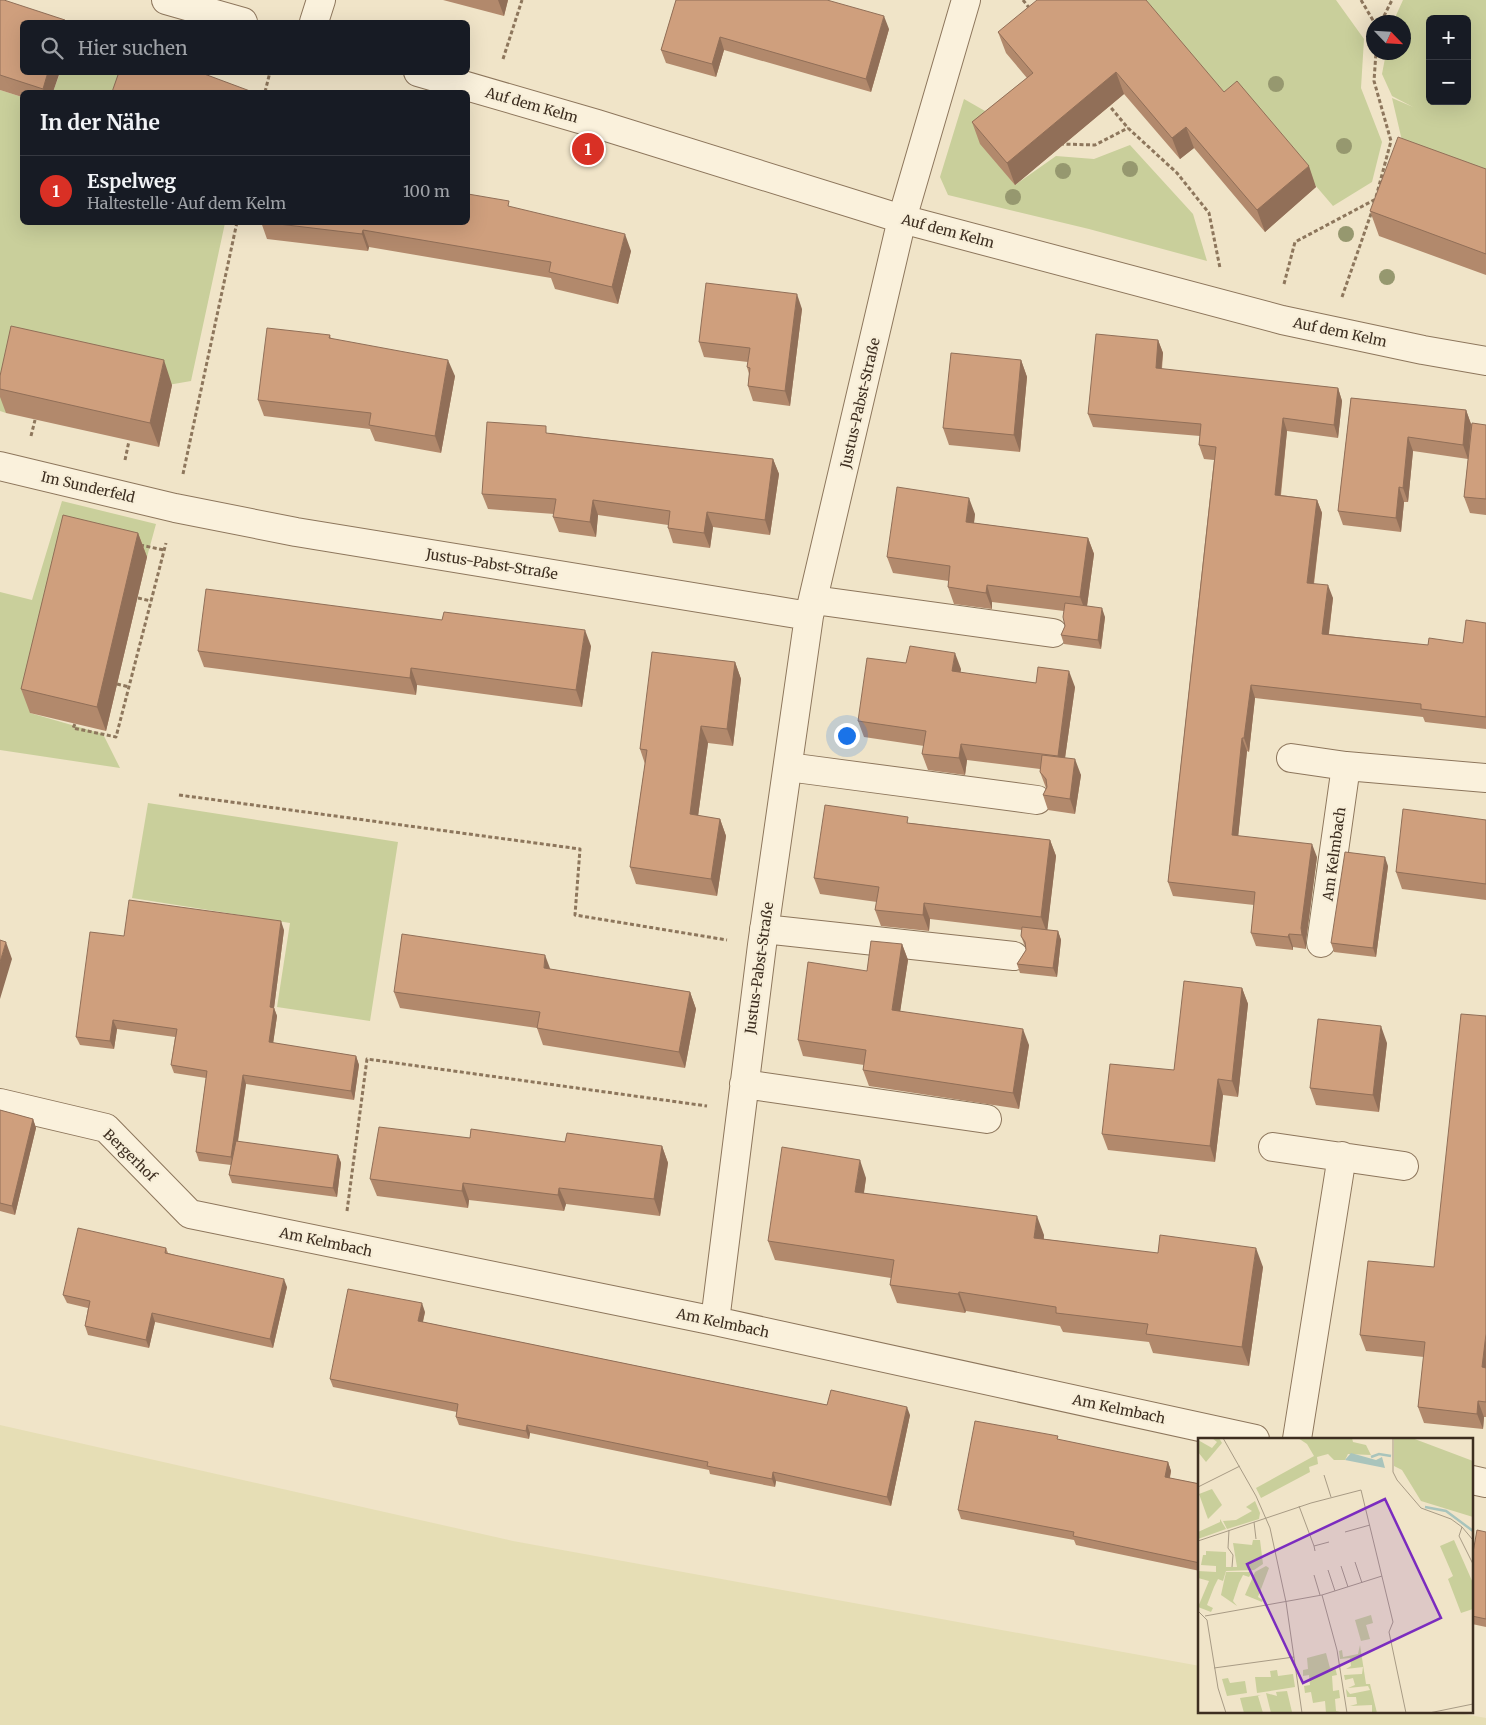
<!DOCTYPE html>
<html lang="de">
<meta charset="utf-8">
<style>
:root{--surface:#171b24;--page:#20242c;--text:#f1f3f6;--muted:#9ea1a6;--line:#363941;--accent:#d93025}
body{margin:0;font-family:Merriweather,serif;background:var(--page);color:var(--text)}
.controls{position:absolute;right:15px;top:15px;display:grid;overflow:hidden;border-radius:8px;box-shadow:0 5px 20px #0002}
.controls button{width:45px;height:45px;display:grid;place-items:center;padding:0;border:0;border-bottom:1px solid var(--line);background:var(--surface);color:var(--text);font:25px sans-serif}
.compass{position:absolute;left:1366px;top:15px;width:45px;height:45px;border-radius:50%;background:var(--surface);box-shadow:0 5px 20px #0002;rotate:115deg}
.you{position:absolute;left:846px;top:735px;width:18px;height:18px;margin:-12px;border:4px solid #fff;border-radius:50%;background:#1a73e8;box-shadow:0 0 0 8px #1a73e833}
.badge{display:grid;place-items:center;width:32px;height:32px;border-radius:50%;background:var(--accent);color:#fff;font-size:16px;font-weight:700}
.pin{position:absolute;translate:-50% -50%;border:2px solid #fff;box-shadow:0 1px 5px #0006}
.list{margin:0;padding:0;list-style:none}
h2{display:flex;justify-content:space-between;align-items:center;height:65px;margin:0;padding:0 20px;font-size:21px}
h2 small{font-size:16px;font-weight:400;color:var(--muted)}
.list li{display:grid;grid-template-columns:32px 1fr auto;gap:15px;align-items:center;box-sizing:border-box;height:70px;padding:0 20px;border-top:1px solid var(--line)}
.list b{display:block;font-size:19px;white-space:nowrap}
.list p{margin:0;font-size:16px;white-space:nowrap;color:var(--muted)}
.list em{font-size:16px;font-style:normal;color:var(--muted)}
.icon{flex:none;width:28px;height:28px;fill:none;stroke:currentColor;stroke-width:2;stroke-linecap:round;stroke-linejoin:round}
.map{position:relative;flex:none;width:1486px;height:1725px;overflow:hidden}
.search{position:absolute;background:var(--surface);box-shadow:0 5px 20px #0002;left:20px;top:20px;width:450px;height:55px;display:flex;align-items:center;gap:12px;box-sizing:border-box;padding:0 18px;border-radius:8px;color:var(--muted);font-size:19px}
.panel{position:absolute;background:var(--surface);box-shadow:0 5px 20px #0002;left:20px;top:90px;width:450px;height:135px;border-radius:8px}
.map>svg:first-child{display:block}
.farmland{fill:#e6deb5}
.green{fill:#c9cf9b;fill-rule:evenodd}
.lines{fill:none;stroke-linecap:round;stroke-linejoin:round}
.minor-casing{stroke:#8d765c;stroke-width:30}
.path{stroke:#8d765c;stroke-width:3;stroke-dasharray:4 2.5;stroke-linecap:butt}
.minor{stroke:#faf1dc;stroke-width:28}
.tree{fill:#96986f}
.wall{fill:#b2896c}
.shaded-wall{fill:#916f58}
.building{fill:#cf9f7d;stroke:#916f58}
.labels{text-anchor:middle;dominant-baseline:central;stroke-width:4.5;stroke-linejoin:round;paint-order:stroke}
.street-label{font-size:14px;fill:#3d2e20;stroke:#f7eed8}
.inset-river{fill:none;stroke:#a9c4bc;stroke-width:2.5}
.inset-road{fill:none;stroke:#a89b85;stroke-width:1}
.view{fill:#7b2cbf;fill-opacity:0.15;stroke:#7b2cbf;stroke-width:2.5}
.inset-edge{fill:none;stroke:#3d2e20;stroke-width:2.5}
</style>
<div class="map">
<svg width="1486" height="1725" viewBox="0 0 1486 1725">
<rect width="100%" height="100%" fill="#f0e4c8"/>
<!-- farmland -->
<path class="farmland" d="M0 1425 513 1541 1200 1666V1711H1447L1486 1718V1725H0Z"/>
<!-- green -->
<path class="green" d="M1136 0H1336L1364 39 1361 88 1382 142 1372 182 1333 206 1245 103 1234 112Z
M1403 0H1486V191L1407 162 1392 98 1413 107 1392 96 1382 74 1386 53 1404 52V22H1393ZM1430 19H1467V101H1430Z
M60 73H131L124 92H53Z
M0 90 22 97V222L225 223 191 381 6 413 0 411Z
M964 99 1006 123 1015 185 1056 156 1094 159 1130 145 1193 214 1207 261 1089 229 948 195 940 177Z
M62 501 156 524 147 557 72 539 30 713 103 734 120 768 0 750V592L32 600Z
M148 803 398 842 370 1021 277 1007 290 923 132 898Z"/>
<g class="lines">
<defs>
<path id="minor" d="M166 0 243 22
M314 22 321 0
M418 72 597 124 902 219 1282 320 1423 350 1486 361
M0 466 175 508 296 532 809 616
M814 600 1053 633
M1291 758 1346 766 1321 943
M1346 766 1486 778
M788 767 1037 800
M764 929 1014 956
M744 1084 987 1119
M0 1103 106 1128 190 1214 715 1321 1255 1439
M1273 1147 1404 1166
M715 1321 762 945 809 616 902 219 966 0
M1297 1439 1342 1156
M1472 1480 1486 1483"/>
</defs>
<!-- minor casing -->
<use href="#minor" class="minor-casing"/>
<!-- path -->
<path class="path" d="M1023 0 1030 9
M1361 0 1374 22
M1381 22 1392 0
M503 59 522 0
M265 92 270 72
M1107 103 1128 128 1177 173 1209 213 1220 268
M1060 144 1095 145 1128 128
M1376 197 1391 141 1374 81 1376 52
M1284 284 1295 242 1376 199
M1342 297 1372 211
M31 436 35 420
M125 460 129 441
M183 474 237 222
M140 545 164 550
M138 598 151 601
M117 684 129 687
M75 724 73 728 116 737 166 543
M179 795 580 849 575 915 727 940
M347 1211 367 1059 707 1106"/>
<!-- minor -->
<use href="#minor" class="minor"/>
</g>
<!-- trees -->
<g class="tree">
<circle cx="1276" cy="84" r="8"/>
<circle cx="1344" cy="146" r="8"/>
<circle cx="1130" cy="169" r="8"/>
<circle cx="1063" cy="171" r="8"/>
<circle cx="1013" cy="197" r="8"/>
<circle cx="1346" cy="234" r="8"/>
<circle cx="1387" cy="277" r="8"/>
</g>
<!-- wall -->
<path class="wall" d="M0 0 65 20 66 22H22L53 92H22V97L0 90Z
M443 0H508L504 16Z
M676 0 889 29 871 92 724 50 716 77 666 63 661 50Z
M998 32 1224 92 1316 187 1265 232 1194 148 1180 159 1124 94 1015 185 980 144 972 122 1027 78 1006 53Z
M1486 169V275L1379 236 1370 211Z
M511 207 631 251 618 304 555 289 551 278 369 247 368 251 267 239 261 222Z
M802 309 790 406 753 401 748 386 749 374 747 367 748 362 704 357 699 342Z
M330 335 331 339 455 376 441 453 375 441 370 429 264 416 258 400Z
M1158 340 1163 353 1162 369 1338 388 1342 401 1338 438 1287 431 1281 495 1317 500 1322 513 1314 584 1333 598 1329 634 1428 645 1463 643 1486 623V729L1425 722 1423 717 1255 698 1249 752 1247 751 1238 836 1317 857 1306 941V949L1293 947V950L1256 946 1251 933 1254 905 1173 896 1168 882 1214 460 1204 459 1199 445 1200 436 1093 427 1088 414Z
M1021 360 1027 377 1020 452 949 445 943 428Z
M0 376 172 385 159 447 6 413 0 397Z
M1351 398 1466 410 1471 424 1486 425V515L1470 513 1464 497 1468 459 1413 451 1408 502H1404L1401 532 1343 525 1338 511Z
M549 433 773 459 779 474 770 535 713 527 710 548 673 543 668 528V525L598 515 596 537 559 532 553 517 554 514 488 509 482 494Z
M975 514 974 523 1088 538 1094 554 1087 606 1105 617 1101 649 1064 644 1061 635 1065 626 1064 611 992 602V609L954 604 948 587 949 581 893 573 887 557Z
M138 533 147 557 106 731 30 713 21 689Z
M591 646 582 707 417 685 416 695 204 667 198 651Z
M735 662 741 679 733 746 708 743 698 816 720 819 726 836 717 896 636 884 630 867 645 764 640 749Z
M906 663 961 669 960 673 1036 683 1075 687 1065 758 1081 775 1075 814 1048 810 1043 795 1046 788 1040 772V769L967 760 965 775 928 770 922 754 924 746 864 737 858 721Z
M1486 820V900L1402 889 1396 872Z
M910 823 1050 840 1056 856 1047 930 1058 931 1061 940 1057 977 1020 973 1017 964 1026 950V947L1024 944 1021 936 1022 930 930 919 929 931 881 926 875 910 877 902 820 894 814 878Z
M1388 866 1376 957 1334 952 1331 943Z
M284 930 274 1008 277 1016 273 1043 356 1056 359 1065 354 1100 246 1084 238 1142 338 1155 341 1163 337 1197 232 1183 229 1175 231 1165 199 1161 196 1152 206 1078 174 1073 171 1065 175 1037 117 1029 114 1049 80 1045 76 1037 124 936Z
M902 944 908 960 900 1011 1029 1045 1019 1109 869 1086 863 1070 864 1065 803 1056 798 1040 867 971Z
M551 969 690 992 696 1009 685 1068 543 1045 537 1028 400 1008 394 992Z
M1242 988 1248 1004 1238 1097 1223 1095 1215 1162 1108 1150 1102 1134 1174 1070Z
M1486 1016V1417H1484L1483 1429 1424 1423 1418 1407 1424 1357 1366 1351 1360 1335 1434 1267Z
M1387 1043 1379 1112 1316 1105 1310 1088Z
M0 1110 33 1119 36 1128 15 1215 0 1211Z
M470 1138 662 1146 668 1163 660 1216 566 1204 564 1211 469 1200 468 1208 377 1196 370 1179Z
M866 1178 864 1193 1044 1235V1239L1263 1267 1249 1366 1153 1353 1149 1342 1063 1332 1060 1326 966 1311 965 1313 897 1303 890 1285 891 1278 775 1260 768 1241Z
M166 1248 168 1253 287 1287 273 1348 155 1322 149 1348 88 1335 85 1326 88 1308 67 1303 63 1295Z
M425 1312 423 1322 827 1405 910 1415 891 1506 776 1481 775 1487 710 1474 709 1470 530 1433 529 1439 459 1425 456 1417 457 1412 333 1387 330 1379Z
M1059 1440 1168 1462 1171 1471 1170 1478 1200 1484V1571L1076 1545 1074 1540 961 1519 958 1510Z
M1486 1532V1627L1472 1624V1558Z"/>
<!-- shaded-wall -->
<path class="shaded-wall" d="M498 0H508L504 16Z
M884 16 889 29 871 92 866 79Z
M720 37 724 50 716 77 712 64Z
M48 72H60L53 92H44L43 89Z
M1116 72 1124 94 1015 185 1007 163Z
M1186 127 1194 148 1180 159 1172 138Z
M1309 166 1316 187 1265 232 1257 210Z
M363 230 369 247 368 251 362 234Z
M625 234 631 251 618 304 612 287Z
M797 294 802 309 790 406 785 391Z
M1158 340 1163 353 1160 381 1156 368Z
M164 360 172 385 159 447 150 423Z
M448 360 455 376 441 453 435 436Z
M1021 360 1027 377 1020 452 1014 435Z
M1338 388 1342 401 1338 438 1334 425Z
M1466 410 1471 424 1468 459 1463 445Z
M1283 418 1287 431 1279 508 1275 495Z
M1408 437 1413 451 1408 502 1403 488Z
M773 459 779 474 770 535 765 520Z
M1399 487 1404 502 1401 532 1396 518Z
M969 498 975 514 972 538 966 522Z
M593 500 598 515 596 537 590 522Z
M1317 500 1322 513 1312 596 1307 583Z
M707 512 713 527 710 548 704 533Z
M138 533 147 557 106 731 97 707Z
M1088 538 1094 554 1086 613 1080 597Z
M987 585 992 602V609L986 593Z
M1328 585 1333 598 1327 647 1322 634Z
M1102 608 1105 617 1101 649 1098 640Z
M585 630 591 646 582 707 576 690Z
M955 653 961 669 958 688 952 671Z
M735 662 741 679 733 746 727 729Z
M411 668 417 685 416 695 410 678Z
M1069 671 1075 687 1063 772 1058 756Z
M1251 685 1255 698 1249 752 1244 738Z
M701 726 708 743 696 831 690 814Z
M1242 738 1247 751 1237 848 1232 835Z
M961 744 967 760 965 775 959 758Z
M1075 759 1081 775 1075 814 1070 799Z
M720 819 726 836 717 896 711 879Z
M1050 840 1056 856 1047 933 1041 917Z
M1312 844 1317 857 1306 941V949L1302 935 1301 928Z
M1385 857 1388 866 1376 957 1373 948Z
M924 903 930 919 929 931 923 915Z
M281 921 284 930 274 1008 277 1016 272 1051 269 1042 270 1007Z
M1058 931 1061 940 1057 977 1053 968Z
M1289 934 1293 947V950L1288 937Z
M6 942 12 959 0 999V962Z
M902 944 908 960 898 1026 892 1010Z
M545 955 551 971 544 968Z
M1242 988 1248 1004 1238 1097 1232 1081Z
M690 992 696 1009 685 1068 679 1052Z
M113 1020 117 1029 114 1049 110 1041Z
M1381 1026 1387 1043 1379 1112 1373 1095Z
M1023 1029 1029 1045 1019 1109 1013 1093Z
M356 1056 359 1065 354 1100 351 1091Z
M243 1075 246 1084 234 1166 231 1157Z
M1218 1079 1223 1095 1215 1162 1210 1146Z
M33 1119 36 1128 15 1215 12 1206Z
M662 1146 668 1163 660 1216 654 1199Z
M338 1155 341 1163 337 1197 333 1188Z
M860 1160 866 1178 861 1211 855 1192Z
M463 1183 469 1200 468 1208 462 1191Z
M559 1188 566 1204 564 1211 558 1195Z
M1037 1216 1044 1235 1041 1257 1034 1238Z
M1256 1248 1263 1267 1249 1366 1242 1347Z
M284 1279 287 1287 273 1348 270 1339Z
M959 1292 966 1311 965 1313 958 1294Z
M422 1303 425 1312 421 1329 418 1321Z
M152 1313 155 1322 149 1348 146 1340Z
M1486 1334V1378L1482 1367Z
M1478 1401 1484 1417 1483 1429 1477 1414Z
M907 1407 910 1415 891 1506 887 1497Z
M527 1425 530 1433 529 1439 526 1431Z
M1168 1462 1171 1471 1168 1485 1165 1477Z
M773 1472 776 1481 775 1487 772 1479Z"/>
<!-- building -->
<path class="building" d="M0 0H4L65 20 64 22H22V72H48L43 89 0 75Z
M676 0H827L884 16 866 79 720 37 712 64 661 50Z
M1037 0H1146L1224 92 1237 81 1309 166 1257 210 1186 127 1172 138 1116 72 1007 163 972 122 1033 73 998 32Z
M119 72H199L250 91 249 92H112Z
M1398 137 1486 169V254L1370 211Z
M468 194 509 201 508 206 625 234 612 287 549 272 551 262 363 230 362 234 262 222H468Z
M706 283 797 294 785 391 748 386 750 368 747 367 750 348 699 342Z
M11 326 164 360 150 423 0 389V376Z
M267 328 330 335 329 338 448 360 435 436 369 425 371 413 258 400Z
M1096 334 1158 340 1156 368 1338 388 1334 425 1283 418 1275 495 1317 500 1307 583 1328 585 1322 634 1428 645 1429 638 1463 643 1466 620 1486 623V717L1421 709V704L1251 685 1244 738H1242L1232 835 1312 844 1301 928 1302 935 1289 934 1288 937 1251 933 1255 892 1168 882 1216 447 1199 445 1201 424 1088 414Z
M951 353 1021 360 1014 435 943 428Z
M1351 398 1466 410 1463 445 1408 437 1403 488 1399 487 1396 518 1338 511Z
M487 422 546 426V433L773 459 765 520 707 512 704 533 668 528 670 511 593 500 590 522 553 517 556 499 482 494Z
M1472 423 1486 425V499L1464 497Z
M897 487 969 498 966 522 1088 538 1080 597 987 585 986 593 948 587 950 566 887 557Z
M63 515 138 533 97 707 21 689Z
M206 589 442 620 444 612 585 630 576 690 411 668 410 678 198 651Z
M1065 603 1102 608 1098 640 1061 635 1065 626 1063 617Z
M910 646 955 653 952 671 1036 683 1038 667 1069 671 1058 756 961 744 959 758 922 754 926 731 858 721 867 658 906 663Z
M652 652 735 662 727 729 701 726 690 814 720 819 711 879 630 867 647 750 640 749Z
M1042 755 1075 759 1070 799 1043 795 1047 787 1046 779 1040 772Z
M825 805 908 817 907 823 1050 840 1041 917 924 903 923 915 875 910 879 887 814 878Z
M1403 809 1486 820V884L1396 872Z
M1345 852 1385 857 1373 948 1331 943Z
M129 900 281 921 270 1007 274 1008 269 1042 356 1056 351 1091 243 1075 231 1157 196 1152 207 1071 171 1065 177 1029 113 1020 110 1041 76 1037 90 932 124 936Z
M1022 927 1058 931 1053 968 1017 964 1026 950 1025 942 1021 936Z
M402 934 545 955 544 968 690 992 679 1052 537 1028 540 1012 394 992Z
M0 940 6 942 0 962Z
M871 941 902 944 892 1010 1023 1029 1013 1093 863 1070 866 1050 798 1040 808 962 867 971Z
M1184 981 1242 988 1232 1081 1218 1079 1210 1146 1102 1134 1110 1064 1174 1070Z
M1461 1014 1486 1016V1334L1482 1367 1486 1368V1402L1478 1401 1477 1414 1418 1407 1425 1342 1360 1335 1368 1261 1434 1267Z
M1318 1019 1381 1026 1373 1095 1310 1088Z
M0 1110 33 1119 12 1206 0 1203Z
M379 1127 470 1138 471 1129 565 1142 567 1133 662 1146 654 1199 559 1188 558 1195 463 1183 462 1191 370 1179Z
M236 1141 338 1155 333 1188 229 1175Z
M782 1147 860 1160 855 1192 1037 1216 1034 1238 1158 1253 1160 1235 1256 1248 1242 1347 1146 1334 1148 1324 1056 1313V1307L959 1292 958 1294 890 1285 894 1260 768 1241Z
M78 1228 166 1248 165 1253 284 1279 270 1339 152 1313 146 1340 85 1326 90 1301 63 1295Z
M348 1289 422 1303 418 1321 827 1405 831 1390 907 1407 887 1497 773 1472 772 1479 707 1466 708 1462 527 1425 526 1431 456 1417 458 1404 330 1379Z
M975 1421 1058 1436 1057 1439 1168 1462 1165 1477 1200 1484V1563L1073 1536 1074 1532 958 1510Z
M1477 1530 1486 1532V1619L1472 1616V1558Z"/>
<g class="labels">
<!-- street labels -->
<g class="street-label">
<text transform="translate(532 105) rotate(16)">Auf dem Kelm</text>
<text transform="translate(948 231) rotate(15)">Auf dem Kelm</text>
<text transform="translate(1340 332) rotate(12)">Auf dem Kelm</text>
<text transform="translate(860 403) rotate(-77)">Justus-Pabst-Straße</text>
<text transform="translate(88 487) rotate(13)">Im Sunderfeld</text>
<text transform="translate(492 564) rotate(9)">Justus-Pabst-Straße</text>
<text transform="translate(1334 854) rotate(-82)">Am Kelmbach</text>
<text transform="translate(759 968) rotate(-82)">Justus-Pabst-Straße</text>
<text transform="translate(130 1155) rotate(44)">Bergerhof</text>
<text transform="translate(326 1242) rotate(12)">Am Kelmbach</text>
<text transform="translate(723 1323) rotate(12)">Am Kelmbach</text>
<text transform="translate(1119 1409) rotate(12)">Am Kelmbach</text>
</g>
</g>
<!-- overview -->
<g transform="translate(1198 1438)">
<rect width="275" height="275" fill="#f0e4c8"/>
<path d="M14 0H21L24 5 8 24 0 14V2L14 10 19 4ZM100 0H154L155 4 168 7 173 17 150 16 147 22H136L130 16 119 19 120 26 111 29 112 34 63 60 58 50 116 18 109 6ZM196 0H214L275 23V79L223 63 204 32 196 28ZM14 51 24 67 10 81 1 56ZM57 63 62 75 61 81 29 91 25 83 38 82 54 73 48 69ZM22 81 28 91 0 101V94L22 84ZM55 102H62L65 126 56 132 28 133 25 143 20 141 16 149 9 167 15 170 13 174 0 169 11 143 0 140V133L18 134V128L3 127 5 117H8V113L28 114V129H39L35 105 54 107ZM256 102 275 145V171L263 175 250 141 255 138 242 108ZM68 128 71 130 60 159 65 162 64 164 47 157 57 134ZM28 134H54L51 139 45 137 41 145 35 163 39 168 23 157ZM173 177 175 185 168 187 172 201 163 203 157 182ZM162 207 168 246H172L179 275H174V267L152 268 159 266 158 259H149L148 251 152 256 172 252 170 248 150 250 157 247 155 240 147 242 146 237 164 236 165 229 148 231 153 228 152 220 142 221 141 213 144 212 145 219 160 216ZM128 215 132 230 137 229 139 237 134 238 135 253 141 252 142 260 137 261 138 273 146 275H128L127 263 115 265 113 254 107 255 106 248 112 247 111 237 105 238V232L110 231 109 220ZM79 232 80 238 95 236 97 249 59 255 57 239H73L72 233ZM30 240 32 245 47 243 49 255 29 258 24 241ZM89 253 94 274 73 275 68 255 79 258 78 254ZM63 257 60 258 65 275H46L42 260Z" fill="#c9cf9b"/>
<path d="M153 15 178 22 184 19 187 30 147 22Z" fill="#a9c4bc"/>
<path class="inset-river" d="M173 19 181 16 193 18M227 69 248 73 275 93"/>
<path class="inset-road" d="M25 0 58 58 72 90 88 164 104 275M195 0V34L199 42 223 70 253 81 264 89 261 98 275 126M126 37 133 59M0 49 42 28M101 68 116 108M56 84 58 101M264 89 275 102M31 92 30 110 35 117 34 129M147 94 172 87M0 103 113 65 163 52 195 184 191 194 208 275M117 113 116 108 131 104M157 124 164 145M143 128 150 149M130 132 137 153M116 137 122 157M124 157 139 212 149 275M0 173 9 182 20 250 28 275M7 178 124 157 184 138M16 230 96 219M231 275 275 266"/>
<path class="view" d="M187 61 243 180 105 245 49 126Z"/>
<rect width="275" height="275" class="inset-edge"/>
</g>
</svg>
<div class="controls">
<button>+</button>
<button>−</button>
</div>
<svg class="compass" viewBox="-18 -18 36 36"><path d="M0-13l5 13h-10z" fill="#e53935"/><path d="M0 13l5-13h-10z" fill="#9ea1a6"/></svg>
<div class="you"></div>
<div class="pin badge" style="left:588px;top:149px">1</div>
<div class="search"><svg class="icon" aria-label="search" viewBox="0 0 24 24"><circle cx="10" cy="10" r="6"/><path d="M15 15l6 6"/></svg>Hier suchen</div>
<section class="panel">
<h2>In der Nähe<small></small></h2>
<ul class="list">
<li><span class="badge">1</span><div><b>Espelweg</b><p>Haltestelle · Auf dem Kelm</p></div><em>100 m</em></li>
</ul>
</section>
</div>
